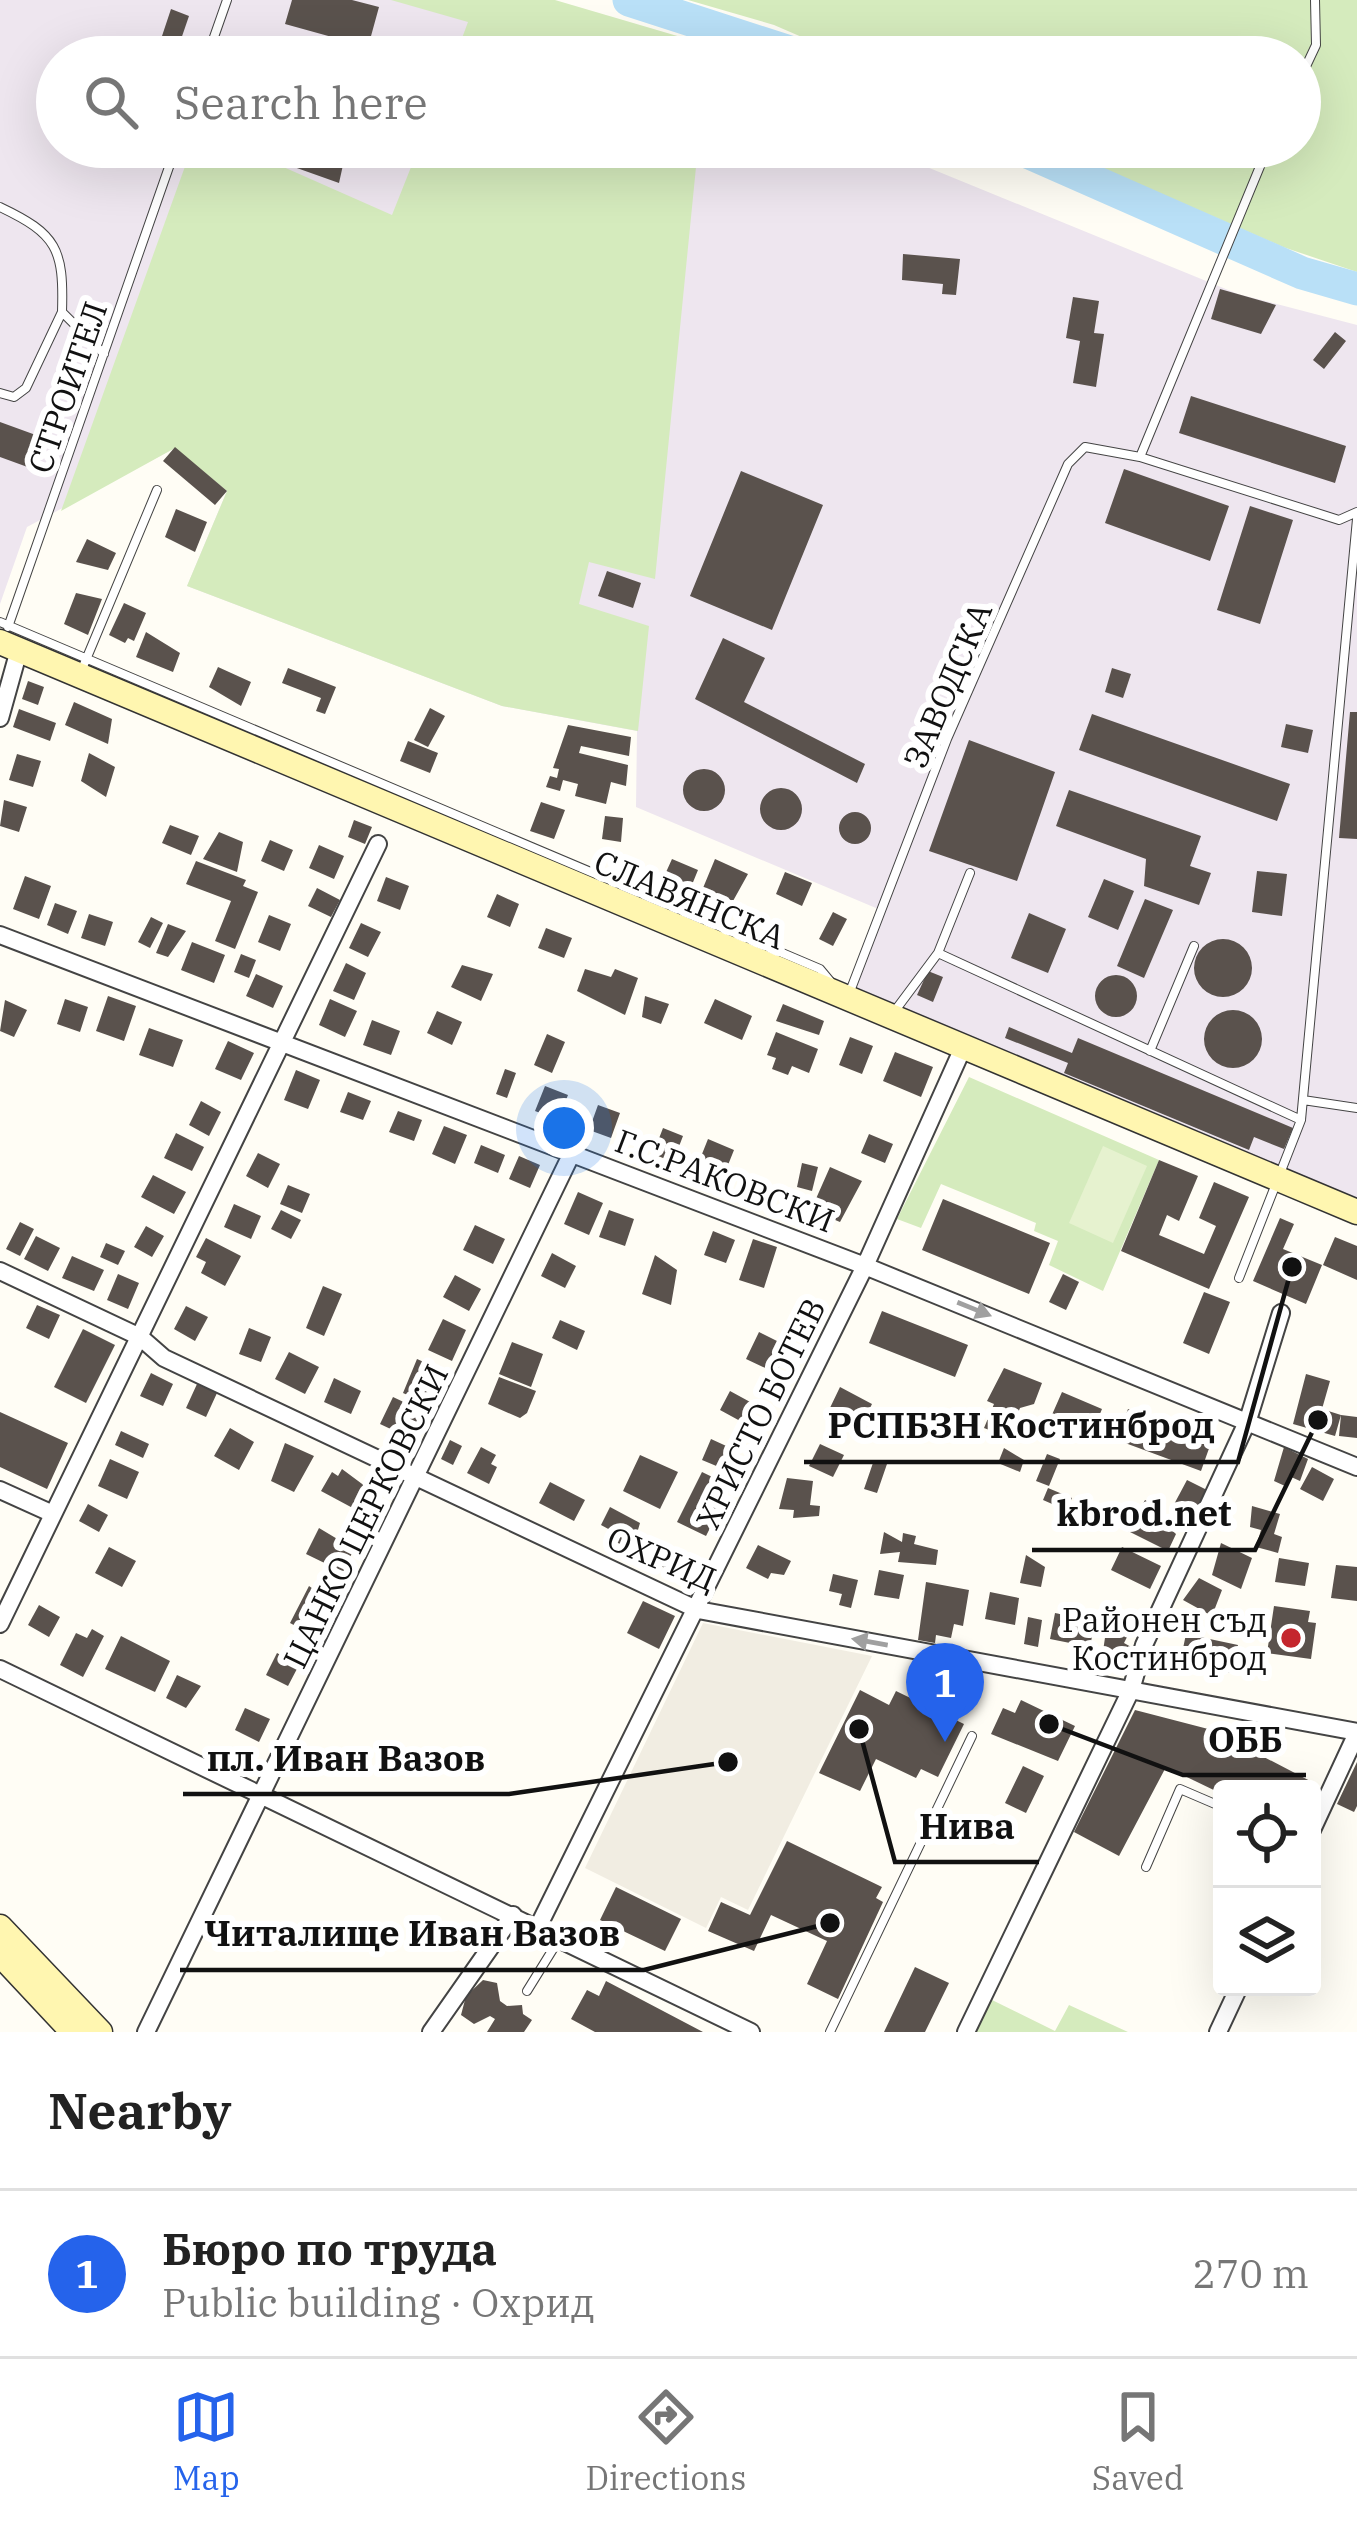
<!DOCTYPE html>
<meta charset="utf-8">
<style>
:root{--surface:#fff;--page:#f6f6f6;--text:#222;--muted:#767676;--line:#e0e0e0;--accent:#2563eb}
body{margin:0;font-family:"IBM Plex Serif",serif;background:var(--page);color:var(--text)}
.controls{position:absolute;right:36px;bottom:36px;display:grid;overflow:hidden;border-radius:12px;box-shadow:0 12px 48px #0002}
.controls button{width:108px;height:108px;display:grid;place-items:center;padding:0;border:0;border-bottom:3px solid var(--line);background:var(--surface);color:var(--text);font:60px sans-serif}
.you{position:absolute;left:564px;top:1128px;width:42px;height:42px;margin:-30px;border:9px solid #fff;border-radius:50%;background:#1a73e8;box-shadow:0 0 0 18px #1a73e833}
.badge{display:grid;place-items:center;width:78px;height:78px;border-radius:50%;background:var(--accent);color:#fff;font-size:39px;font-weight:700}
.pin{position:absolute;translate:-50% -99px;filter:drop-shadow(0 3px 6px #0008)}
.pin::after{content:'';position:absolute;top:63px;width:42px;height:36px;background:inherit;clip-path:polygon(0 0,100% 0,50% 100%)}
.list{margin:0;padding:0;list-style:none}
h2{display:flex;justify-content:space-between;align-items:center;height:156px;margin:0;padding:0 48px;font-size:51px}
h2 small{font-size:39px;font-weight:400;color:var(--muted)}
.list li{display:grid;grid-template-columns:78px 1fr auto;gap:36px;align-items:center;box-sizing:border-box;height:168px;padding:0 48px;border-top:3px solid var(--line)}
.list b{display:block;font-size:45px;white-space:nowrap}
.list p{margin:0;font-size:39px;white-space:nowrap;color:var(--muted)}
.list em{font-size:39px;font-style:normal;color:var(--muted)}
.icon{flex:none;width:66px;height:66px;fill:none;stroke:currentColor;stroke-width:2;stroke-linecap:round;stroke-linejoin:round}
.map{position:relative;flex:none;width:1357px;height:2032px;overflow:hidden}
.search{position:absolute;background:var(--surface);box-shadow:0 12px 48px #0002;left:36px;right:36px;top:36px;height:132px;display:flex;align-items:center;gap:30px;box-sizing:border-box;padding:0 42px;border-radius:66px;color:var(--muted);font-size:45px}
.sheet{height:324px;background:var(--surface)}
nav{display:flex;justify-content:space-around;align-items:center;box-sizing:border-box;height:168px;border-top:3px solid var(--line);background:var(--surface);font-size:33px;color:var(--muted)}
nav a{display:grid;justify-items:center;gap:6px}
nav .on{color:var(--accent)}
.map>svg:first-child{display:block}
.industrial{fill:#eee6ef}
.green{fill:#d5ebbd}
.pitch{fill:#e6f2cf}
.plaza{fill:#f1ede2}
.lines{fill:none;stroke-linecap:round;stroke-linejoin:round}
.river{stroke:#b9e0f7;stroke-width:33}
.building{fill:#5a524d}
.lane-casing{stroke:#444;stroke-width:10}
.street-casing{stroke:#444;stroke-width:20}
.secondary-casing{stroke:#333;stroke-width:27}
.lane{stroke:#fff;stroke-width:8}
.street{stroke:#fff;stroke-width:16}
.secondary{stroke:#fff6b0;stroke-width:24}
.oneway{fill:#a0a0a0}
.poi-dot{fill:#c4262e;stroke:#fff;stroke-width:4.5}
.labels{text-anchor:middle;dominant-baseline:central;stroke-width:12;stroke-linejoin:round;paint-order:stroke}
.street-label{font-size:33px;fill:#111;stroke:#fff}
.poi-label{font-size:33px;fill:#111;stroke:#fff;text-anchor:end}
.leader{fill:none;stroke:#111;stroke-width:4.5}
.callout-dot{fill:#111;stroke:#fff;stroke-width:4.5}
.callout-label{font-size:36px;text-anchor:middle;font-weight:bold;fill:#111;stroke:#fff;stroke-width:12;stroke-linejoin:round;paint-order:stroke}
</style>
<div class="map">
<svg width="1357" height="2032" viewBox="0 0 1357 2032">
<rect width="100%" height="100%" fill="#fffdf5"/>
<!-- industrial -->
<path class="industrial" d="M0 0H458L647 57H57V147H878L1238 294 1357 325V1212L846 1001 883 911 636 807 637 731 502 706 187 586 227 491 175 448 27 527 0 604Z"/>
<!-- green -->
<path class="green" d="M391 0H555L708 45 707 57H455L468 22Z
M688 0H1357V272L1283 247 1054 147H1300V57H848L774 25Z
M192 147H238L392 215 419 147H698L655 579 589 562 579 604 649 626 638 731 502 706 187 586 227 491 175 448 61 511Z
M969 1077 1159 1160 1103 1291 1049 1265 1058 1241 1034 1231 1036 1223 941 1184 921 1228 897 1219Z
M990 1999 1055 2031 1069 2005 1128 2032H974Z"/>
<!-- pitch -->
<path class="pitch" d="M1103 1146 1147 1166 1113 1243 1069 1223Z"/>
<!-- plaza -->
<path class="plaza" d="M703 1623 872 1656 748 1910 721 1897 706 1928 585 1868Z"/>
<g class="lines">
<!-- river -->
<path class="river" d="M629 0 805 57
M1016 147 1302 273 1357 289"/>
</g>
<!-- building -->
<path class="building" d="M292 0H352L379 7 368 47 285 24Z
M171 9 189 16 178 48 160 42Z
M253 147H347L339 183 252 152Z
M903 254 960 259 956 295 942 294 943 284 902 280Z
M1220 289 1276 305 1261 334 1211 319Z
M1073 297 1099 301 1094 333 1104 334 1096 387 1073 383 1080 341 1066 338Z
M1335 332 1346 341 1324 369 1313 360Z
M1191 396 1346 446 1335 483 1179 433Z
M0 422 44 438 33 469 0 457Z
M175 447 227 491 215 505 163 461Z
M1124 469 1229 506 1210 561 1105 523Z
M741 471 823 505 772 630 690 596Z
M1250 506 1293 520 1260 624 1217 610Z
M176 509 207 522 195 552 165 537Z
M87 539 116 553 108 570 76 562Z
M607 571 641 583 633 608 598 596Z
M76 593 102 599 88 635 64 624Z
M124 603 146 613 134 641 128 638 125 643 109 635Z
M146 632 180 653 173 672 136 657Z
M723 638 765 658 744 702 865 764 857 783 695 699Z
M218 667 251 682 241 706 209 687Z
M288 668 336 687 325 714 316 711 321 698 282 683Z
M1112 668 1131 674 1123 698 1105 692Z
M28 681 44 687 38 705 22 699Z
M74 702 112 719 108 744 65 725Z
M430 708 445 716 428 747 414 740Z
M19 709 56 723 50 741 13 727Z
M1350 712H1357V839L1339 838Z
M1092 714 1290 784 1277 821 1079 750Z
M1286 724 1313 730 1308 753 1281 747Z
M568 725 631 737 629 756 581 746 579 753 628 765 626 786 611 782 606 804 575 796 578 784 563 780 560 791 546 787 550 776 557 778 559 769 553 768Z
M969 740 1055 772 1017 881 929 851Z
M408 741 438 753 430 773 400 761Z
M89 753 115 767 106 797 81 781Z
M17 754 41 761 33 787 9 780Z
M683 790a21 21 0 1 1 42 0a21 21 0 1 1-42 0Z
M760 809a21 21 0 1 1 42 0a21 21 0 1 1-42 0Z
M1069 790 1201 836 1190 866 1211 873 1199 905 1144 886 1146 859 1056 826Z
M4 800 27 807 19 832 0 826Z
M541 802 565 810 554 839 530 831Z
M839 828a16 16 0 1 1 32 0a16 16 0 1 1-32 0Z
M605 816 623 818 621 842 602 839Z
M354 820 372 827 365 844 348 837Z
M170 825 199 836 191 855 162 843Z
M219 832 243 842 237 872 203 859Z
M270 840 293 850 284 871 261 861Z
M319 845 344 856 334 879 309 868Z
M672 859 698 870 689 892 662 881Z
M715 859 748 874 733 901 703 888Z
M196 861 246 880 243 886 258 892 235 949 215 941 231 901 186 884Z
M1257 871 1287 874 1282 916 1252 912Z
M785 872 812 883 802 906 776 894Z
M25 876 51 886 39 919 13 909Z
M386 877 409 886 400 910 377 901Z
M1104 879 1134 891 1118 930 1088 917Z
M317 888 340 900 331 917 308 906Z
M497 894 519 904 510 927 487 917Z
M1145 899 1173 910 1144 978 1117 966Z
M55 903 77 911 68 934 47 925Z
M833 912 847 919 833 946 819 939Z
M1029 913 1066 929 1048 973 1011 958Z
M89 914 113 922 105 946 81 938Z
M269 915 291 924 280 951 258 942Z
M151 917 163 923 150 948 138 942Z
M361 923 381 932 368 957 349 948Z
M168 924 186 931 168 957 156 953Z
M546 928 572 938 564 958 538 948Z
M1194 968a29 29 0 1 1 58 0a29 29 0 1 1-58 0Z
M192 942 225 955 214 983 181 970Z
M241 954 256 960 249 978 234 972Z
M346 963 366 973 354 1000 333 991Z
M462 965 493 974 481 1001 451 987Z
M585 969 611 977 615 969 638 978 625 1015 577 991Z
M928 971 943 977 933 1002 917 995Z
M256 974 283 986 273 1008 246 996Z
M1095 996a21 21 0 1 1 42 0a21 21 0 1 1-42 0Z
M108 996 136 1006 124 1041 96 1031Z
M645 996 669 1004 661 1024 642 1017Z
M65 999 88 1007 80 1032 57 1024Z
M330 999 357 1011 345 1037 319 1025Z
M715 999 752 1016 742 1040 704 1023Z
M5 1000 27 1010 14 1037 0 1031Z
M783 1004 824 1021 819 1035 776 1021Z
M1204 1039a29 29 0 1 1 58 0a29 29 0 1 1-58 0Z
M437 1011 462 1022 452 1045 427 1033Z
M372 1020 400 1031 391 1055 363 1045Z
M1009 1027 1072 1053 1078 1038 1293 1128 1284 1149 1254 1137 1249 1150 1064 1073 1068 1063 1005 1038Z
M149 1028 183 1040 173 1067 139 1055Z
M776 1032 818 1049 809 1073 792 1066 788 1075 772 1069 776 1058 767 1055Z
M547 1034 565 1042 552 1073 534 1065Z
M850 1037 873 1046 862 1074 839 1065Z
M228 1041 254 1053 241 1080 215 1069Z
M895 1052 933 1067 921 1097 883 1081Z
M505 1069 516 1073 507 1098 496 1094Z
M296 1070 320 1080 308 1109 284 1100Z
M545 1086 568 1095 558 1120 535 1111Z
M348 1092 371 1101 363 1120 340 1112Z
M201 1101 221 1112 209 1136 189 1125Z
M598 1105 620 1113 611 1138 589 1130Z
M398 1111 422 1120 414 1141 389 1132Z
M444 1126 467 1135 455 1164 432 1154Z
M663 1128 683 1136 673 1162 653 1154Z
M176 1133 204 1147 192 1171 164 1158Z
M869 1134 893 1144 885 1163 861 1153Z
M708 1139 734 1150 722 1180 696 1169Z
M481 1145 505 1155 498 1173 474 1163Z
M258 1153 280 1164 268 1188 246 1176Z
M519 1156 540 1165 530 1188 509 1179Z
M1159 1160 1198 1176 1179 1221 1167 1215 1159 1235 1204 1254 1216 1226 1199 1218 1214 1182 1249 1197 1209 1289 1121 1251Z
M802 1163 818 1167 812 1191 797 1187Z
M830 1167 862 1181 840 1222 811 1210Z
M153 1175 186 1192 174 1214 141 1197Z
M288 1185 310 1194 302 1213 280 1204Z
M578 1192 603 1203 589 1235 564 1224Z
M943 1199 1050 1243 1029 1294 922 1250Z
M234 1204 261 1216 251 1239 224 1227Z
M281 1210 301 1220 291 1239 271 1229Z
M609 1210 634 1219 625 1246 599 1237Z
M1280 1218 1294 1224 1283 1249 1322 1265 1306 1304 1253 1281Z
M20 1222 34 1229 20 1256 6 1249Z
M475 1225 505 1239 493 1264 463 1250Z
M146 1226 164 1236 152 1257 134 1247Z
M713 1231 735 1240 726 1263 704 1255Z
M36 1236 60 1248 48 1271 24 1259Z
M1335 1237 1357 1246V1280L1323 1265Z
M206 1238 241 1256 225 1286 201 1273 206 1262 196 1257Z
M753 1239 777 1247 764 1288 739 1280Z
M106 1243 125 1251 118 1265 100 1257Z
M552 1253 576 1266 565 1288 541 1276Z
M655 1255 677 1270 671 1305 642 1294Z
M72 1256 104 1270 94 1291 62 1278Z
M118 1274 139 1283 128 1309 107 1300Z
M1063 1274 1079 1282 1066 1310 1049 1302Z
M455 1275 481 1289 469 1311 443 1297Z
M323 1286 342 1294 324 1336 306 1328Z
M1204 1292 1230 1302 1209 1354 1183 1343Z
M37 1305 60 1315 49 1339 26 1328Z
M186 1306 208 1317 195 1341 174 1329Z
M882 1311 968 1345 955 1377 869 1343Z
M443 1319 466 1330 452 1361 428 1350Z
M560 1320 585 1331 577 1350 552 1338Z
M249 1328 271 1337 261 1362 239 1354Z
M83 1329 115 1345 86 1403 54 1387Z
M759 1332 789 1347 776 1373 746 1359Z
M512 1342 543 1354 531 1387 499 1374Z
M289 1352 319 1367 305 1394 275 1379Z
M417 1359 442 1370 428 1404 403 1393Z
M1004 1368 1042 1383 1034 1404 1020 1408 1008 1437 984 1428 994 1404 987 1401Z
M151 1373 173 1384 163 1406 140 1396Z
M1306 1374 1330 1381 1322 1409 1341 1415 1335 1436 1293 1424Z
M499 1377 536 1391 527 1413 520 1418 488 1404Z
M334 1378 361 1391 351 1414 324 1402Z
M197 1384 217 1393 206 1417 186 1408Z
M840 1387 872 1404 860 1428 828 1412Z
M730 1391 752 1403 742 1422 720 1410Z
M1062 1392 1102 1409 1092 1433 1051 1417Z
M393 1397 427 1413 414 1440 380 1424Z
M1128 1409 1212 1440 1201 1471 1117 1440Z
M0 1412 68 1443 47 1489 0 1467Z
M1341 1415 1357 1417V1438L1339 1436Z
M917 1417 936 1425 930 1438 911 1430Z
M230 1428 254 1442 239 1470 214 1456Z
M121 1431 149 1444 143 1458 115 1445Z
M711 1439 735 1450 726 1470 702 1460Z
M450 1440 462 1446 453 1465 441 1459Z
M285 1443 314 1456 294 1492 271 1481Z
M820 1444 844 1455 833 1477 809 1466Z
M481 1447 496 1455 491 1464 497 1467 489 1484 467 1473Z
M1284 1447 1308 1459 1300 1481 1289 1476 1285 1486 1274 1481Z
M1004 1448 1024 1460 1020 1472 998 1463Z
M1047 1454 1060 1459 1049 1486 1036 1481Z
M640 1455 678 1472 660 1509 623 1491Z
M110 1459 139 1472 127 1499 98 1486Z
M874 1460 887 1464 877 1493 864 1489Z
M1312 1467 1334 1479 1323 1501 1300 1489Z
M342 1469 389 1504 380 1522 365 1508 362 1513 321 1491 332 1472 338 1476Z
M702 1472 731 1486 706 1536 677 1522Z
M787 1478 813 1481 810 1505 820 1506 819 1516 793 1518 794 1510 779 1509Z
M1187 1480 1207 1490 1191 1521 1171 1510Z
M550 1482 585 1500 574 1521 539 1503Z
M1048 1488 1072 1498 1066 1510 1043 1500Z
M1145 1500 1162 1509 1158 1518 1176 1534 1168 1551 1128 1531Z
M88 1504 108 1515 99 1532 79 1521Z
M1252 1506 1280 1514 1274 1534 1282 1537 1278 1553 1256 1547 1261 1530 1250 1527Z
M610 1507 640 1523 632 1550 608 1538 612 1531 601 1525Z
M319 1528 354 1549 343 1572 306 1554Z
M884 1532 902 1542 903 1533 916 1536 914 1544 938 1550 936 1565 898 1562 900 1552 880 1554Z
M659 1541 701 1563 692 1582 649 1560Z
M1221 1543 1252 1558 1241 1589 1212 1575Z
M758 1545 791 1561 784 1575 771 1573 768 1579 746 1568Z
M109 1547 136 1561 122 1587 95 1573Z
M1122 1547 1161 1566 1150 1589 1111 1570Z
M1026 1555 1045 1567 1041 1587 1020 1583Z
M1279 1558 1309 1563 1305 1586 1275 1582Z
M1336 1565 1357 1567V1601L1331 1598Z
M879 1570 904 1575 899 1599 874 1595Z
M833 1574 858 1580 851 1608 839 1605 842 1594 829 1591Z
M1199 1578 1222 1590 1212 1616 1183 1600Z
M926 1582 969 1590 963 1626 954 1624 951 1638 936 1635 935 1643 918 1640Z
M309 1586 329 1600 312 1631H305L290 1623Z
M990 1592 1019 1598 1015 1625 985 1619Z
M643 1601 675 1616 659 1649 627 1633Z
M39 1605 60 1617 49 1637 28 1625Z
M1274 1606 1310 1611 1308 1622 1316 1623 1311 1659 1267 1653Z
M1055 1613 1095 1621 1090 1647 1050 1639Z
M1028 1617 1042 1620 1038 1647 1024 1644Z
M1107 1624 1128 1635 1124 1643 1133 1648 1126 1662 1115 1667 1101 1665Z
M92 1629 104 1636 83 1677 60 1665 76 1633 87 1638Z
M1186 1634 1238 1645 1232 1673 1180 1663Z
M121 1636 170 1661 155 1692 105 1669Z
M277 1653 299 1665 288 1686 266 1675Z
M177 1675 201 1686 186 1708 166 1698Z
M860 1690 889 1705 896 1691 964 1724 938 1777 921 1769 916 1778 876 1759 860 1791 819 1773Z
M1021 1700 1075 1726 1058 1761 991 1734 1003 1708 1015 1713Z
M245 1708 270 1719 259 1742 235 1730Z
M1135 1710 1212 1730 1316 1784 1313 1789H1222V1794L1166 1767 1119 1856 1074 1832Z
M1357 1762V1806L1354 1812 1337 1804Z
M1023 1766 1044 1776 1026 1813 1005 1803Z
M787 1841 882 1887 876 1898 883 1902 838 1999 807 1984 827 1941 771 1915 754 1951 708 1931 721 1902 750 1915Z
M616 1887 681 1919 665 1951 600 1920Z
M915 1967 949 1983 925 2032H884Z
M483 1980 497 1983 500 2001 507 2006 522 2005 523 2014 532 2020 524 2032H487L495 2019 490 2016 474 2024 461 2015 466 1996Z
M606 1981 703 2032H595L571 2019 587 1990 599 1996Z"/>
<g class="lines">
<defs>
<path id="lane" d="M207 57 227 0
M1300 79 1316 45 1315 0
M1268 147 1140 457 1339 520 1357 512
M0 207C57 234 64 249 62 312L104 354
M0 393 14 397 26 388 62 312
M0 622 820 969 830 981
M8 627 176 147
M80 674 157 490
M938 953 970 873
M849 994 947 739 1068 464 1085 447 1140 457
M894 1012 938 953 1301 1120
M1150 1051 1194 946
M1303 1100 1357 1108
M1239 1278 1301 1120 1357 519
M1146 1867 1180 1789 1222 1807
M527 1991 558 1941
M830 2032 972 1736"/>
<path id="street" d="M0 718 19 650
M0 935 865 1266 1357 1467
M0 1271 140 1337 164 1358 698 1610 1357 1732
M0 1490 53 1514
M0 1624 378 844
M0 1669 751 2032
M1312 1830 1357 1733
M538 1927 865 1266 962 1050
M146 2032 572 1153
M431 2032 513 1915
M966 2032 1131 1690 1144 1645 1248 1420 1281 1313
M1218 2032 1239 1987"/>
<path id="secondary" d="M0 642 1357 1212
M0 1927 100 2032
M0 1954 73 2032"/>
</defs>
<!-- lane casing -->
<use href="#lane" class="lane-casing"/>
<!-- street casing -->
<use href="#street" class="street-casing"/>
<!-- secondary casing -->
<use href="#secondary" class="secondary-casing"/>
<!-- lane -->
<use href="#lane" class="lane"/>
<!-- street -->
<use href="#street" class="street"/>
<!-- secondary -->
<use href="#secondary" class="secondary"/>
</g>
<!-- one-way arrows -->
<defs><path id="oneway-solid" d="M-6-.8H1V-3.2L6.5 0L1 3.2V.8H-6Z" transform="scale(3)"/></defs>
<g class="oneway">
<use href="#oneway-solid" transform="translate(974 1309) rotate(22)"/>
<use href="#oneway-solid" transform="translate(870 1642) rotate(-170)"/>
</g>
<!-- markers -->
<circle class="poi-dot" cx="1291" cy="1638" r="12"/>
<g class="labels">
<!-- street labels -->
<g class="street-label">
<text transform="translate(67 387) rotate(-71)">СТРОИТЕЛ</text>
<text transform="translate(947 685) rotate(-67)">ЗАВОДСКА</text>
<text transform="translate(690 899) rotate(23)">СЛАВЯНСКА</text>
<text transform="translate(725 1180) rotate(21)">Г.С.РАКОВСКИ</text>
<text transform="translate(760 1413) rotate(-64)">ХРИСТО БОТЕВ</text>
<text transform="translate(365 1516) rotate(-64)">ЦАНКО ЦЕРКОВСКИ</text>
<text transform="translate(662 1558) rotate(23)">ОХРИД</text>
</g>
<!-- poi labels -->
<g class="poi-label">
<text x="1267" y="1619">Районен съд<tspan x="1267" dy="38">Костинброд</tspan></text>
</g>
</g>
<!-- callouts -->
<path class="leader" d="M1292 1267L1238 1462H804M1318 1420L1255 1550H1032M1049 1724L1183 1775H1306M728 1762L509 1794H183M859 1729L895 1862H1039M830 1923L644 1970H180"/>
<g class="callout-dot">
<circle cx="1292" cy="1267" r="12"/>
<circle cx="1318" cy="1420" r="12"/>
<circle cx="1049" cy="1724" r="12"/>
<circle cx="728" cy="1762" r="12"/>
<circle cx="859" cy="1729" r="12"/>
<circle cx="830" cy="1923" r="12"/>
</g>
<g class="callout-label">
<text x="1021" y="1438">РСПБЗН Костинброд</text>
<text x="1144" y="1526">kbrod.net</text>
<text x="1245" y="1752">ОББ</text>
<text x="346" y="1771">пл. Иван Вазов</text>
<text x="967" y="1839">Нива</text>
<text x="412" y="1946">Читалище Иван Вазов</text>
</g>
</svg>
<div class="controls">
<button><svg class="icon" aria-label="locate" viewBox="0 0 24 24"><circle cx="12" cy="12" r="6"/><path d="M12 2v4M12 18v4M2 12h4M18 12h4"/></svg></button>
<button><svg class="icon" aria-label="layers" viewBox="0 0 24 24"><path d="M12 4l9 5-9 5-9-5zM3 14l9 5 9-5"/></svg></button>
</div>
<div class="you"></div>
<div class="pin badge" style="left:945px;top:1742px">1</div>
<div class="search"><svg class="icon" aria-label="search" viewBox="0 0 24 24"><circle cx="10" cy="10" r="6"/><path d="M15 15l6 6"/></svg>Search here</div>
</div>
<section class="sheet">
<h2>Nearby<small></small></h2>
<ul class="list">
<li><span class="badge">1</span><div><b>Бюро по труда</b><p>Public building · Охрид</p></div><em>270 m</em></li>
</ul>
</section>
<nav>
<a class="on"><svg class="icon" aria-label="map" viewBox="0 0 24 24"><path d="M3 6l6-2 6 2 6-2v14l-6 2-6-2-6 2zM9 4v14M15 6v14"/></svg>Map</a>
<a><svg class="icon" aria-label="directions" viewBox="0 0 24 24"><path d="M12 3l9 9-9 9-9-9zM9 14v-3h6M13 9l2 2-2 2"/></svg>Directions</a>
<a><svg class="icon" aria-label="saved" viewBox="0 0 24 24"><path d="M7 4h10v16l-5-4-5 4z"/></svg>Saved</a>
</nav>
